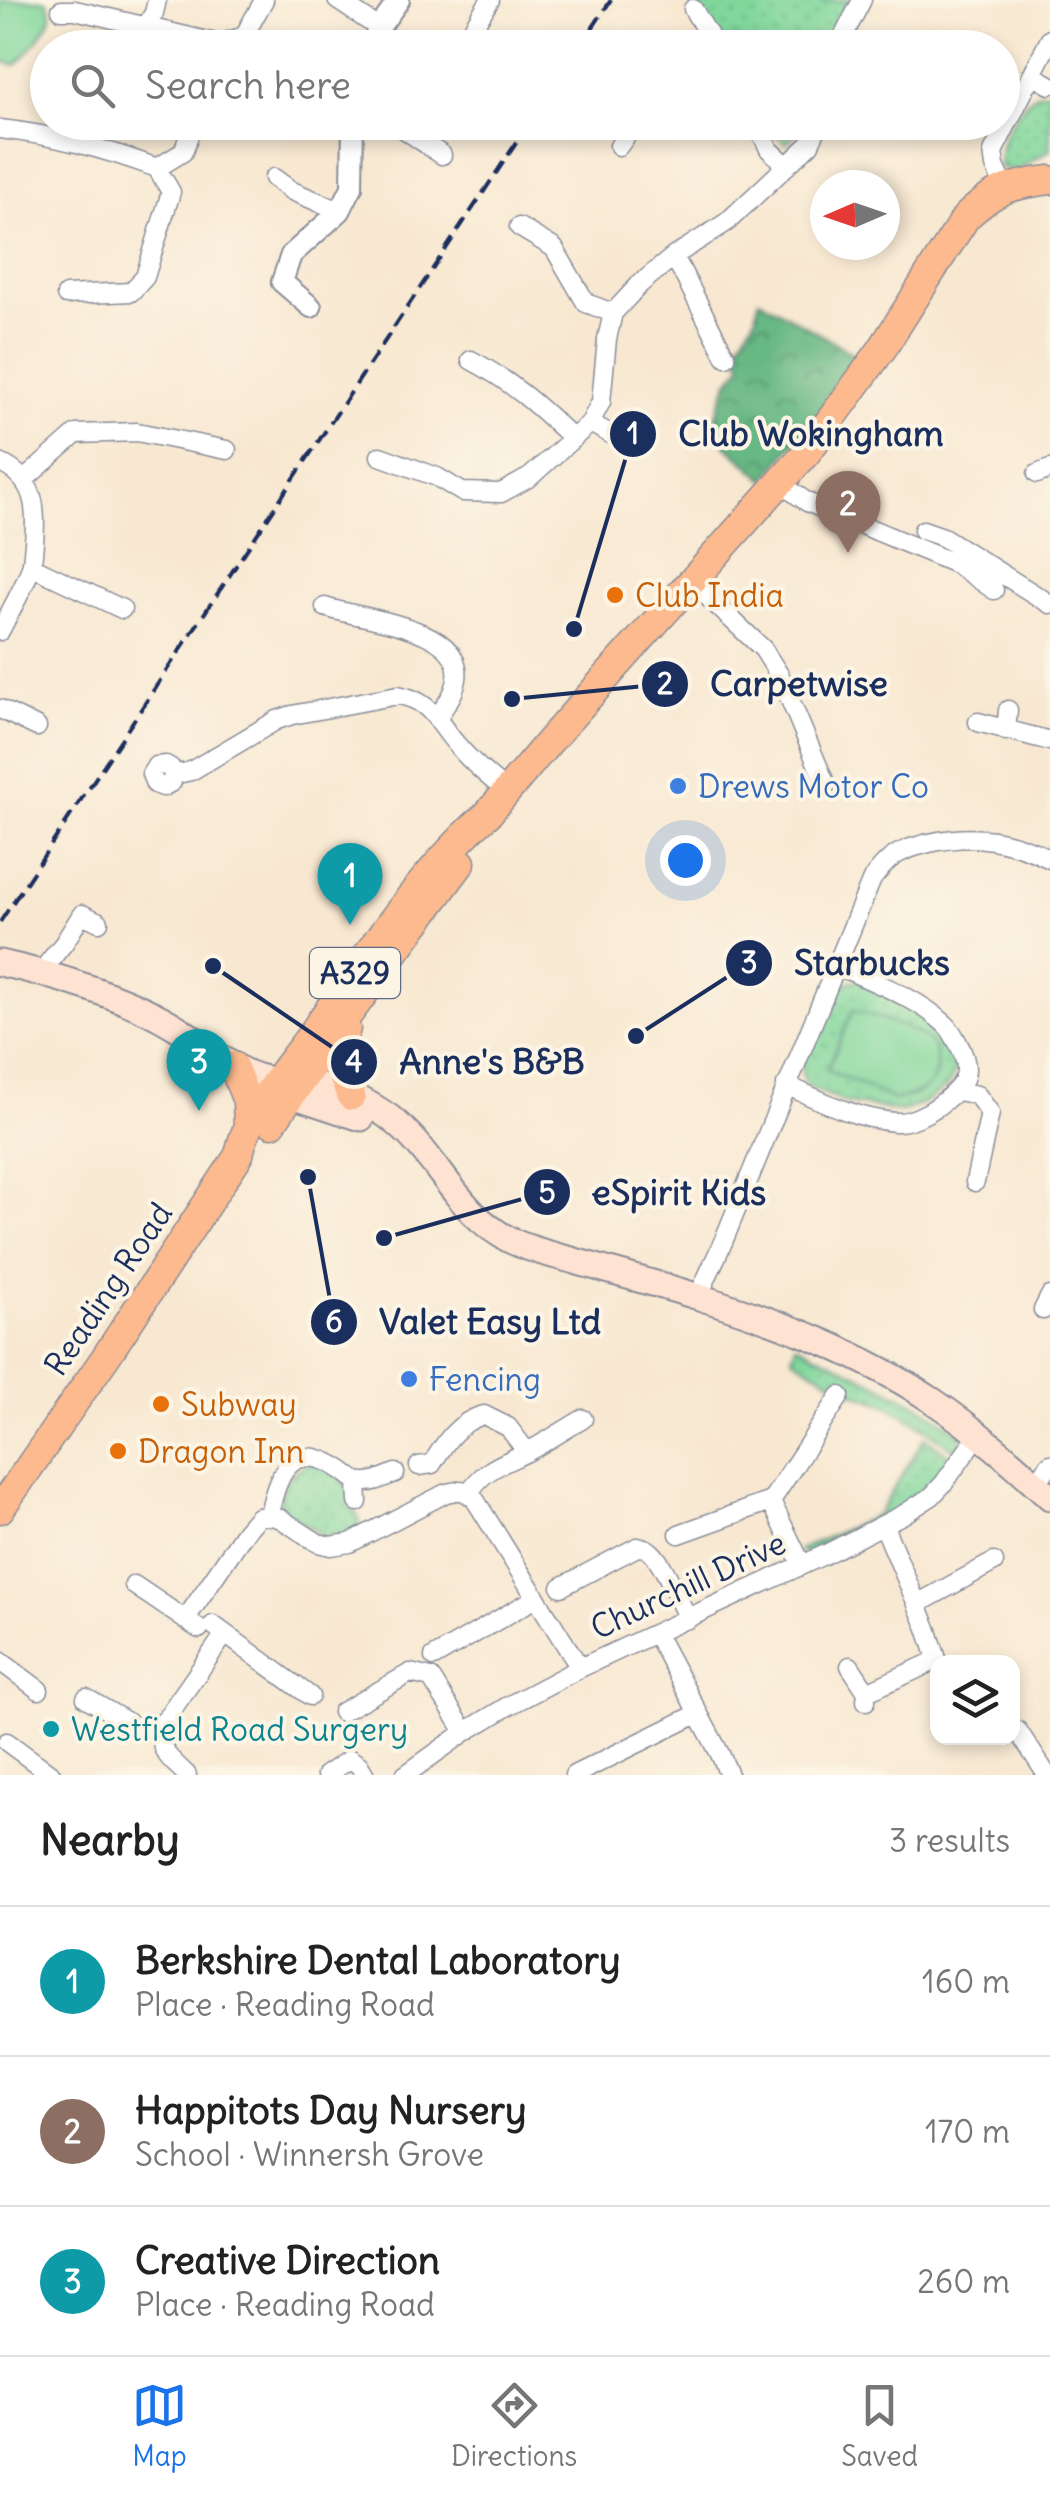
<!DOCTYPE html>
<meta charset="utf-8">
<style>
:root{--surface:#fff;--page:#f6f6f6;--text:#222;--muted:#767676;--line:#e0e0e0;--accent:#1a73e8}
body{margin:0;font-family:Delius,sans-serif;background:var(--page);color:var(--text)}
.controls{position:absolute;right:30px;bottom:30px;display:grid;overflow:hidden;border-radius:20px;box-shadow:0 5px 15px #0003}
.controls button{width:90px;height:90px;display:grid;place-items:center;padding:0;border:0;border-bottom:2px solid var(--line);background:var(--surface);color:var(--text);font:50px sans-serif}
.compass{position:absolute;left:810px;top:170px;width:90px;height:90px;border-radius:50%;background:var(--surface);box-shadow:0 5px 15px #0003;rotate:268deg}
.you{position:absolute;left:685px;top:860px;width:35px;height:35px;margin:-25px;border:8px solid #fff;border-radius:50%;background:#1a73e8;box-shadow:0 0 0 15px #1a73e833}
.badge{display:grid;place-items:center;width:65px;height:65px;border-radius:50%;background:var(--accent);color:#fff;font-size:32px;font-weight:700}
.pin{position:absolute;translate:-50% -82px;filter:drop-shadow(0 2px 5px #0008)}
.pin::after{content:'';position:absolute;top:52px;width:35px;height:30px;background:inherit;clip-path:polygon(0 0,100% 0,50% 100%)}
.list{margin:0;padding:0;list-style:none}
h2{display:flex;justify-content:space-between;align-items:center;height:130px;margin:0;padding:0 40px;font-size:42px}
h2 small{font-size:32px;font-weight:400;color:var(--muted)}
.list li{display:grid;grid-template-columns:65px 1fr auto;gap:30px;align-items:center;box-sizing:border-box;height:150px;padding:0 40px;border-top:2px solid var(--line)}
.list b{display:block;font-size:38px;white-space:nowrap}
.list p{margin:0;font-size:32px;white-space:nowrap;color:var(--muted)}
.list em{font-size:32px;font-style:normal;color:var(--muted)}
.icon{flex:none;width:55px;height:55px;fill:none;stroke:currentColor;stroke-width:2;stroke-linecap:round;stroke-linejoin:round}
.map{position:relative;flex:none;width:1050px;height:1775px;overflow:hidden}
.search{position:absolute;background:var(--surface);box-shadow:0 5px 15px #0003;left:30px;right:30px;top:30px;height:110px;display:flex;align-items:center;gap:25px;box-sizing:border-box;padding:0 35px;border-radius:55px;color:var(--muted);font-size:38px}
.sheet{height:580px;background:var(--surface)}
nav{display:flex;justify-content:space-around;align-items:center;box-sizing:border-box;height:140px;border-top:2px solid var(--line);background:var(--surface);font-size:28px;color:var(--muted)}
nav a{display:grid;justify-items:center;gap:5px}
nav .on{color:var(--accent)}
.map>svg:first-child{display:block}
.grass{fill:url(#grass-dots);stroke:#4e837c;stroke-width:2.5}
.forest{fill:url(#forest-crowns);stroke:#427470;stroke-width:2.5}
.park{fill:#80d79b;stroke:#4e837c;stroke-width:2.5}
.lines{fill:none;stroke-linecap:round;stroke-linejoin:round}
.minor-casing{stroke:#8a8c98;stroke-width:21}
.tertiary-casing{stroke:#8a8c98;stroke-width:24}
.secondary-casing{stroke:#8a8c98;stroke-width:29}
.primary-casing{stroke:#8a8c98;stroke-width:31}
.minor{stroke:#fff;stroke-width:18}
.tertiary{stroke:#fff;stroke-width:20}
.secondary{stroke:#fee3d2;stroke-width:25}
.primary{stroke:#fcba8e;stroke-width:28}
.rail{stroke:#1b2f5e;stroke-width:4;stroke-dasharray:15 8;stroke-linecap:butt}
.food-dot{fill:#e8710a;stroke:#fcf5e5;stroke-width:4}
.shop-dot{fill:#3f7fe0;stroke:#fcf5e5;stroke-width:4}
.culture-dot{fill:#0f9aa8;stroke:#fcf5e5;stroke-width:4}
.labels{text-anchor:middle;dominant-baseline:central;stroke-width:8;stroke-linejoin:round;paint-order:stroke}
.shield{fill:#fcf5e5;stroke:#5e6a86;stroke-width:2.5}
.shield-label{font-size:30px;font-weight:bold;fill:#1b2f5e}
.food-label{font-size:32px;fill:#c56008;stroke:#fcf5e5;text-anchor:start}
.shop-label{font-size:32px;fill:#366cbe;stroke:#fcf5e5;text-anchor:start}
.street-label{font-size:32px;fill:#1b2f5e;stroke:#fcf5e5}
.culture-label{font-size:32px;fill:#0d838f;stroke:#fcf5e5;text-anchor:start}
.leader{fill:none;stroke:#1b2f5e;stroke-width:4}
.callout-dot{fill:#1b2f5e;stroke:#fcf5e5;stroke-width:4}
.mark-label{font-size:30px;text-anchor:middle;font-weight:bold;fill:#fff}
.callout-label{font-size:35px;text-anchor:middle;font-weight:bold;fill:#1b2f5e;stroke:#fcf5e5;stroke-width:8;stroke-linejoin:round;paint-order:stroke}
</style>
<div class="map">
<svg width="1050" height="1775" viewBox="0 0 1050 1775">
<defs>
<pattern id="grass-dots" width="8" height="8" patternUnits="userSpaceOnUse" patternTransform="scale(2.5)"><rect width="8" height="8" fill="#80d79b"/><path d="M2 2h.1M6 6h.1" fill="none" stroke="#6eb988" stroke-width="1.8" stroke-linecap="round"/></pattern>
<pattern id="forest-crowns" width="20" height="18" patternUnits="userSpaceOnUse" patternTransform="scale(2.5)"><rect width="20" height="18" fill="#68b883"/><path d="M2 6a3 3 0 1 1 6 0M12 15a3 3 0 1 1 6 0" fill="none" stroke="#55966e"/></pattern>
</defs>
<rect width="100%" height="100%" fill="#fcf5e5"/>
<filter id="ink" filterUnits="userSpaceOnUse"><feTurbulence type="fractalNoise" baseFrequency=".01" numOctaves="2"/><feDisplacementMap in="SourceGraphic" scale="20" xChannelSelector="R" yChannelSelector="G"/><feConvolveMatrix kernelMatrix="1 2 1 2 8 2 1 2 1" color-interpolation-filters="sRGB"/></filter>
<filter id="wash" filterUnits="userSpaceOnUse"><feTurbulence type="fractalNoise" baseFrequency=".0048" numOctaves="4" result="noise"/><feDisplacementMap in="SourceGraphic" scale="40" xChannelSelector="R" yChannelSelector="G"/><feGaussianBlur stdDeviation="2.25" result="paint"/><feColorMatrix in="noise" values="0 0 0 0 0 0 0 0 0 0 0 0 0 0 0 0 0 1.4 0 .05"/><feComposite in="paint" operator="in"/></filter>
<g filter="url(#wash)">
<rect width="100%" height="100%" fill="#f8e8d1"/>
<!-- grass -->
<path class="grass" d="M694 0H850L831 48 720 47Z
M1041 92H1050V150L1017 170 1003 169 999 165C1000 157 1000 147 1003 139 1009 124 1026 96 1041 92Z
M767 123H806L786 144Z
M858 980 913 1006 936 1026 954 1054V1074L949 1085 928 1101 902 1112 843 1102 807 1086 799 1065 834 985Z
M796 1344 919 1405 962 1434 961 1449 957 1452 927 1429 885 1404 847 1390 792 1357Z
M925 1437 954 1460 930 1489 900 1509 808 1553H804L799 1550 878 1515Z
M315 1462C337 1477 353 1480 351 1509L355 1511 364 1532 327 1538 282 1511 278 1503C286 1478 290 1470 315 1462Z"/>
<!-- forest -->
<path class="forest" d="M759 299 861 358 765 480 710 431 729 381 743 364 735 351 756 316Z"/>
<!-- park -->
<path class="park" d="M0 0H46C49 6 52 10 51 16 49 27 24 58 15 65L0 60Z
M853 1010C874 1017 920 1029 933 1046 937 1053 937 1061 936 1069 935 1090 912 1096 895 1100L827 1070Z"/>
</g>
<g filter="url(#ink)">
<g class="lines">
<defs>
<path id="minor" d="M337 0 379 28
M693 9 711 39 712 48
M61 10H75L220 44 244 36 264 0
M474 26 490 0
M145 27 154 13 157 0
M842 48 844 35 862 0
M1032 75 1050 85
M366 122 398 125 442 155
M756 122 769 149 787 166
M0 129C54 135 106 149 157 168L171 192 145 277 131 292 66 295
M619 146 636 122
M157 168 183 152 194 122
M274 178 292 191 340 211
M1005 188 995 166 993 152 1050 39
M519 227 554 248 586 303 613 313
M674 256 726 357
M471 360C511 381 541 408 573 439
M590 423 618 438
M380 456 437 477 462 492 501 493 530 477 590 423 601 402 607 339 613 313 640 284 674 256 727 222 810 144 820 122
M0 463C36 479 37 508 34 543 33 551 33 560 31 567 24 589 10 611 0 631
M1037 474 1050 469
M24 480 76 434 137 432 227 450
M780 483 807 502 958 565 994 590
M923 530 943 537 1050 604
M31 566 122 609
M692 582 763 649 780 676 826 785
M325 607C361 620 479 626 454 690 451 699 443 708 438 717
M0 709 37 727
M978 722 1050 741
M1006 731 1008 710
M173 775 171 768 166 765 156 766 151 774 155 784 163 787 172 782 173 775 191 771 277 720 292 715 398 695C433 701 437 723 458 746 472 763 489 777 506 791
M40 973 64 943 82 914 99 922
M786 1085C821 1101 857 1119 895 1122 909 1123 927 1114 938 1106 964 1086 975 1074 958 1043 954 1036 951 1029 945 1024 915 996 874 983 837 965
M958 1091 977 1095 990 1113 975 1182
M698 1297 723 1242 872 879C878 872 885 862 893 857 903 849 918 846 929 843 975 833 1009 839 1050 859
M1043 1310 1050 1296
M419 1466 432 1464C445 1442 459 1421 484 1415L508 1427 527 1452
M357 1482 358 1502
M1036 1484 1050 1464
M469 1493C483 1469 503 1464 527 1452 546 1442 564 1430 583 1419
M771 1501 802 1565
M269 1515C278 1469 294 1438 343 1471 350 1476 354 1482 364 1482 374 1483 385 1477 395 1473
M884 1526 927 1628 938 1662
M679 1534 771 1501 840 1396
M134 1585 199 1629
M561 1587 637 1547C645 1548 646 1547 652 1553 665 1565 679 1602 688 1619
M917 1604 994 1562
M185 1620 245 1532 258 1517 269 1515 281 1519 318 1543 331 1546 350 1543 446 1493 462 1490 474 1498 580 1668
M213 1625 310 1696
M656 1634 720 1754 729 1775
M434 1657 536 1598
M0 1661 39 1690
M850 1666 867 1692 866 1701
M867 1692 937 1660
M86 1698 136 1727 160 1735
M342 1712 410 1673 431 1678 465 1732
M1012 1727 1018 1731 1047 1775
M7 1742 52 1775
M187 1775C168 1756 158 1753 162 1724L225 1634
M326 1775 350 1759 359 1765 365 1775
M405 1775 465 1732 508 1706 580 1668 826 1554 904 1514 932 1496 944 1483 979 1434
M574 1775 697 1714"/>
<path id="tertiary" d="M370 48 379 28 399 0
M311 307 282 282 291 255 340 211 352 187 353 122"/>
<path id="secondary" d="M0 963C51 974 126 997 171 1024 197 1039 219 1060 247 1073 268 1082 284 1081 306 1083 336 1087 365 1100 389 1117 437 1152 454 1212 510 1240 530 1250 553 1255 575 1261 616 1273 658 1284 699 1297 780 1322 861 1353 933 1401 975 1429 1013 1463 1050 1497
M282 1087 292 1095 361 1118"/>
<path id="primary" d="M346 1029C330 1061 340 1066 351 1096
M233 1066 247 1101 248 1128
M272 1123 327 1043 461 863
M0 1509 105 1358 239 1155C246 1113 289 1066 314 1031 354 974 392 916 438 864 454 847 469 829 487 815L553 737 808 451 882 349 966 217C996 189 1009 185 1050 180"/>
</defs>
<!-- minor casing -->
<use href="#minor" class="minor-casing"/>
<!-- tertiary casing -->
<use href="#tertiary" class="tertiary-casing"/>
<!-- secondary casing -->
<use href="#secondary" class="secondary-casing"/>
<!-- primary casing -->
<use href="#primary" class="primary-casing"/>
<!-- minor -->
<use href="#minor" class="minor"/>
<!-- tertiary -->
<use href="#tertiary" class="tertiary"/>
<!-- secondary -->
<use href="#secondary" class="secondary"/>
<!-- primary -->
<use href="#primary" class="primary"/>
<!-- rail -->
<path class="rail" d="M579 48 611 0
M0 922 530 122"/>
</g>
</g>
<!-- markers -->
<g class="food-dot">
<circle cx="615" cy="595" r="10"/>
<circle cx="161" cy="1404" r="10"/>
<circle cx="118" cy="1451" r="10"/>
</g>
<g class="shop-dot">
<circle cx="678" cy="786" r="10"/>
<circle cx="409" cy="1379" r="10"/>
</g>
<circle class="culture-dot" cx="51" cy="1729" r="10"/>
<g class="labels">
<!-- shield labels -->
<rect class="shield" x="310" y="948" width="90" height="50" rx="8"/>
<g class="shield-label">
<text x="355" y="973">A329</text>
</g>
<!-- food labels -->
<g class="food-label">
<text x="635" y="595">Club India</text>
<text x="181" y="1404">Subway</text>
<text x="138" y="1451">Dragon Inn</text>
</g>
<!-- shop labels -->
<g class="shop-label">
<text x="698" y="786">Drews Motor Co</text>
<text x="429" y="1379">Fencing</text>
</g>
<!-- street labels -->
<g class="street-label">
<text transform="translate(108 1289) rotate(-56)">Reading Road</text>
<text transform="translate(688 1585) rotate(-25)">Churchill Drive</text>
</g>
<!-- culture labels -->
<g class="culture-label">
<text x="71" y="1729">Westfield Road Surgery</text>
</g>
</g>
<!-- callouts -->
<path class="leader" d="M574 629L633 434M512 699L665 684M636 1036L749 963M213 966L354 1062M384 1238L547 1192M308 1177L334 1322"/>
<g class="callout-dot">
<circle cx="574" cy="629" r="10"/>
<circle cx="512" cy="699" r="10"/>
<circle cx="636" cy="1036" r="10"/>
<circle cx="213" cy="966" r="10"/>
<circle cx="384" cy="1238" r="10"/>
<circle cx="308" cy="1177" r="10"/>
<circle cx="633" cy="434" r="25"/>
<circle cx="665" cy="684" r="25"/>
<circle cx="749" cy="963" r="25"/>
<circle cx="354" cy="1062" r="25"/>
<circle cx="547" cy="1192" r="25"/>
<circle cx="334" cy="1322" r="25"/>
</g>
<g class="mark-label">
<text x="633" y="444">1</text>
<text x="665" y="694">2</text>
<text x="749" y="973">3</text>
<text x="354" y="1072">4</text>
<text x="547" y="1203">5</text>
<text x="334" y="1332">6</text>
</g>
<g class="callout-label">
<text x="811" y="446">Club Wokingham</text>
<text x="799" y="696">Carpetwise</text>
<text x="872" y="975">Starbucks</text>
<text x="492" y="1074">Anne's B&amp;B</text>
<text x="679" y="1205">eSpirit Kids</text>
<text x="490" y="1334">Valet Easy Ltd</text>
</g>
</svg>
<div class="controls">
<button><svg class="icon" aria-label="layers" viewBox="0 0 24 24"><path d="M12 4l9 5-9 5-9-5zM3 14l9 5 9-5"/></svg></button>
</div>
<svg class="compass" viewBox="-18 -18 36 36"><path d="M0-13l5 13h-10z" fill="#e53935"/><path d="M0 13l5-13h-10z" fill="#767676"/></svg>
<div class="you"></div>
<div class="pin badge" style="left:350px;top:925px;background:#0f9aa8">1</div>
<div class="pin badge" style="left:848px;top:553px;background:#8d6e63">2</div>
<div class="pin badge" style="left:199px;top:1111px;background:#0f9aa8">3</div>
<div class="search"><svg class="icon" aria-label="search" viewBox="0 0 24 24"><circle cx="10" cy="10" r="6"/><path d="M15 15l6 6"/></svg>Search here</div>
</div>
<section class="sheet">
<h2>Nearby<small>3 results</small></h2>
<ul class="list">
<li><span class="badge" style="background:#0f9aa8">1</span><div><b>Berkshire Dental Laboratory</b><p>Place · Reading Road</p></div><em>160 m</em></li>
<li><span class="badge" style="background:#8d6e63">2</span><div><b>Happitots Day Nursery</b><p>School · Winnersh Grove</p></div><em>170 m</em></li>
<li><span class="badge" style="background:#0f9aa8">3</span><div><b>Creative Direction</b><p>Place · Reading Road</p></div><em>260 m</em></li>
</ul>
</section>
<nav>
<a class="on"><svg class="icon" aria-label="map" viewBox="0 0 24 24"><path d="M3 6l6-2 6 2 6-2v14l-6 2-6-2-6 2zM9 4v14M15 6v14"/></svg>Map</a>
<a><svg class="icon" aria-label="directions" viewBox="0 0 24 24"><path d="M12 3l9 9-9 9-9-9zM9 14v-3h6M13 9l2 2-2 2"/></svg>Directions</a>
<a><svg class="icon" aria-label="saved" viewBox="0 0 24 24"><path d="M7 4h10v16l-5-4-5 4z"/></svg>Saved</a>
</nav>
